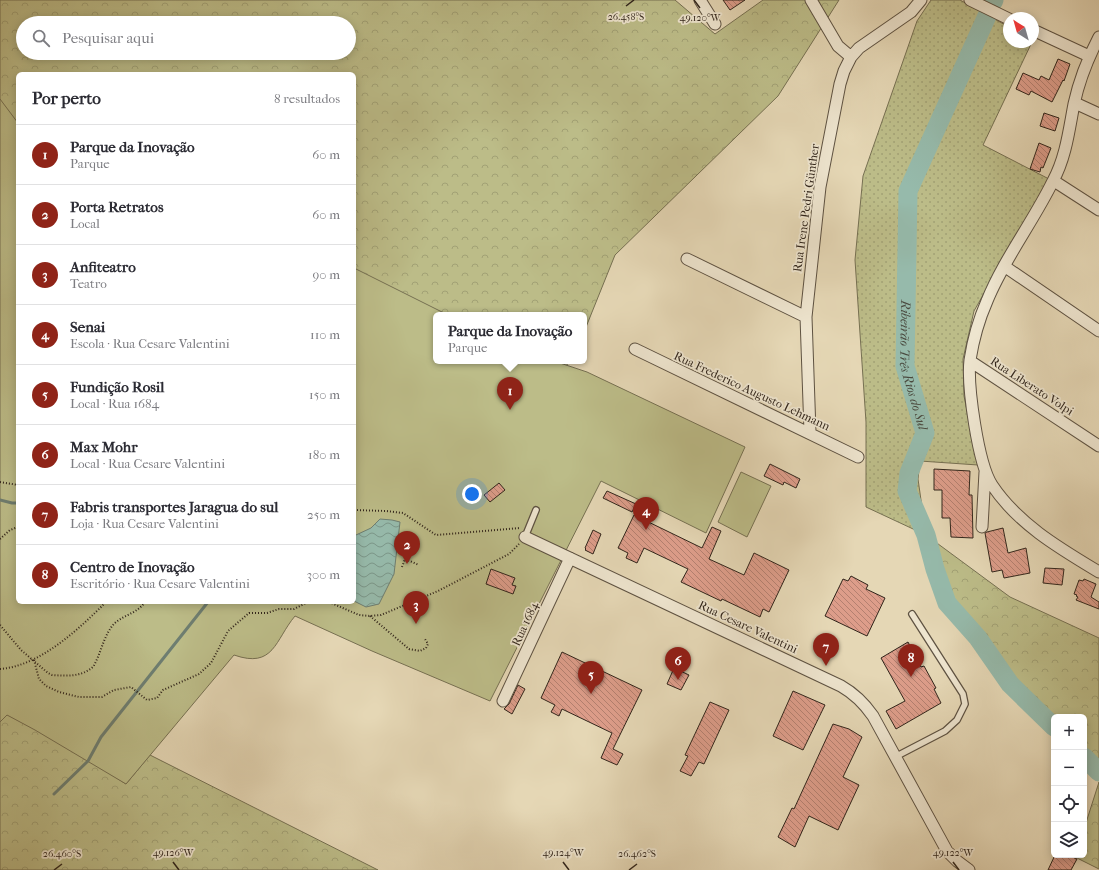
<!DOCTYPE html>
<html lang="pt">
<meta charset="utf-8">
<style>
:root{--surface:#fff;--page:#f7f7f7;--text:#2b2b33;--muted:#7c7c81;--line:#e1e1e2;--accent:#8f2418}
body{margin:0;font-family:"IM FELL French Canon",serif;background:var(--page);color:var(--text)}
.controls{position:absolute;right:12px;bottom:12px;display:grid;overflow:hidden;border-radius:6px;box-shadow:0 2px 10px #0003}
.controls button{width:36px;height:36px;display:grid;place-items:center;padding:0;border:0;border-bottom:1px solid var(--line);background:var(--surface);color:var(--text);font:20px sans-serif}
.compass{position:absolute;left:1003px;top:12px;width:36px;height:36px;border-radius:50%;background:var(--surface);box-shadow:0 2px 10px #0003;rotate:323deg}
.you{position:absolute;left:472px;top:494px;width:14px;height:14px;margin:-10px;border:3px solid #fff;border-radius:50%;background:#1a73e8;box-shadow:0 0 0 6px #1a73e833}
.badge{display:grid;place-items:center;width:26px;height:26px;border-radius:50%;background:var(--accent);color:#fff;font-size:13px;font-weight:700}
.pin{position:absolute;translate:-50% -33px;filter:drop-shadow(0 1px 2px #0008)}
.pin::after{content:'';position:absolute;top:21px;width:14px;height:12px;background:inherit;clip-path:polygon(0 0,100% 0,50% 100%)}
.popup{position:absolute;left:433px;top:312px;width:154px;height:52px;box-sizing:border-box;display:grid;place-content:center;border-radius:6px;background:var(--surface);filter:drop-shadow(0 1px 3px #0005);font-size:13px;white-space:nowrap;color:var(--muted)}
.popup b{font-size:15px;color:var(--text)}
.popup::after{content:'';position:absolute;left:50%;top:100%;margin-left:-8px;border:8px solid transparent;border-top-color:var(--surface)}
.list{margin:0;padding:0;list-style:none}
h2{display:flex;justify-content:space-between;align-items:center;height:52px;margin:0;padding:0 16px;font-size:17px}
h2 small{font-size:13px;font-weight:400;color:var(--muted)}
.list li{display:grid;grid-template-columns:26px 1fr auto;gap:12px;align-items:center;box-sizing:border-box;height:60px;padding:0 16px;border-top:1px solid var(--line)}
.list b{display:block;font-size:15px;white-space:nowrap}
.list p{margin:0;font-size:13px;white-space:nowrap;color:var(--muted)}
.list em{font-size:13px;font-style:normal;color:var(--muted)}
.icon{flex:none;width:22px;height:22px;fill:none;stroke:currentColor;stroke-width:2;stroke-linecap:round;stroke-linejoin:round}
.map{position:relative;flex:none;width:1099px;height:870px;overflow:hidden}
.search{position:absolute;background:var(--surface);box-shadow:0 2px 10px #0003;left:16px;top:16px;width:340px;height:44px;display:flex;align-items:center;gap:10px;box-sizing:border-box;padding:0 14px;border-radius:22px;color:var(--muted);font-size:15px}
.panel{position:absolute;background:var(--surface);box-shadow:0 2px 10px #0003;left:16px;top:72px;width:340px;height:532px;border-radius:6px}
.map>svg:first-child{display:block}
.grass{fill:url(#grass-dots);stroke:#767052}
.forest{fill:url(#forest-crowns);stroke:#767052;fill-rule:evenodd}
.park{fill:#bcbc88;stroke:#767052}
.water{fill:url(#water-waves);stroke:#6e7e71}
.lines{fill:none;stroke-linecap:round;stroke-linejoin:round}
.stream{stroke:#6e7e71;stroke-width:3}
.river{stroke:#96baab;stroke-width:19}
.building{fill:url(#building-back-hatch);stroke:#31251b}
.service-casing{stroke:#5e5242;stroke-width:8}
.minor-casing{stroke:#5e5242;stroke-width:13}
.path{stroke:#31251b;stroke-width:2;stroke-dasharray:1 2;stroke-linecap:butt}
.service{stroke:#eee5cf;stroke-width:5.5}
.minor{stroke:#eee5cf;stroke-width:11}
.ticks{fill:none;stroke:#31251b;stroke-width:1.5}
.labels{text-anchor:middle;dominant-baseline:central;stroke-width:3.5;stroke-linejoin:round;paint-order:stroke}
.street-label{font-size:12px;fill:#31251b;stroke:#eee5cf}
.water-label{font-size:13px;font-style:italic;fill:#4a4a3f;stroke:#eee5cf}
.ticks-label{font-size:10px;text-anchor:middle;fill:#31251b;stroke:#eee5cf;stroke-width:3.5;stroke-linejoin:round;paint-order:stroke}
</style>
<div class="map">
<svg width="1099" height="870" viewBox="0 0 1099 870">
<defs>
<pattern id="grass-dots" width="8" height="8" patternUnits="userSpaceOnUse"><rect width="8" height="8" fill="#bcbc88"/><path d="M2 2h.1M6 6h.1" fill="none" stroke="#a2a175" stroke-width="1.8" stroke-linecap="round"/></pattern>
<pattern id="forest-crowns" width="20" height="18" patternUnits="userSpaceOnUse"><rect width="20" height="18" fill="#bcbc88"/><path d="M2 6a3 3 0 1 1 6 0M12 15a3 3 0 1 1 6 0" fill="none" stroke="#a2a175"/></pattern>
<pattern id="water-waves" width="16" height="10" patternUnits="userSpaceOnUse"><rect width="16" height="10" fill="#96baab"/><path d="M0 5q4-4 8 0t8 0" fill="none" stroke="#7b978a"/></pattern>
<pattern id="building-back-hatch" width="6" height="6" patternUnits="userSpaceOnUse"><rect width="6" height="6" fill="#dd9d8a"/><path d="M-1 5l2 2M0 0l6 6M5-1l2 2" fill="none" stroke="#b48070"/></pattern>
</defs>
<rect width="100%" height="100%" fill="#e5d7b5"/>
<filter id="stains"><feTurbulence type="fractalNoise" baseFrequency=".005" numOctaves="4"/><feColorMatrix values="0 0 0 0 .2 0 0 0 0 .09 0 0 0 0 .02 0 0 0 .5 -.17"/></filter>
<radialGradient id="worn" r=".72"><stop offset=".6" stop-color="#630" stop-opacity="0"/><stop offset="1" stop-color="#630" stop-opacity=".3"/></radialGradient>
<!-- grass -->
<path class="grass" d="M931 0H960L1009 27V42H1032L983 145 1049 179 974 311 963 359 964 396 978 465 920 461 918 479 926 535 866 507V422L855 260 863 176 917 21Z"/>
<!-- forest -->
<path class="forest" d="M0 0H675L715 34 763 0H839L778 96 615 255 584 332V315H436V361H570L524 418 354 510V74H18V484L0 480ZM23 23H349V53H23Z
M926 535 1010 597 1099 638V772L1084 757V717H1054V727L1010 684 978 638 947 603 935 569Z
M0 711 62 743 126 784 150 755 378 870H0Z
M1099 782V869L1075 857 1076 855H1084V829Z"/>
<!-- park -->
<path class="park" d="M0 99 18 123V602H354V268L448 315H436V361H554L587 372 745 447 706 533 601 481 490 701 372 651 295 616C275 640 274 669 234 655L126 784 35 730 7 715 0 722Z
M741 472 771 486 747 537 718 522Z"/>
<!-- water -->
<path class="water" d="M380 519 392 520 400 522 394 574 379 604 366 607 354 601V535H356L371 528Z"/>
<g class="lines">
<!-- stream -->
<path class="stream" d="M0 500 12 503H18
M54 794 88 761 101 737 208 602"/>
<!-- river -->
<g class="river">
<path d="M993 2 994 0"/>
<path id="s1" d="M987 16 908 191 905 366 925 433 909 473 907 491 926 535 935 569 947 603 978 638 1010 684 1054 727"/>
<path d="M1084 757 1099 772"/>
</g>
</g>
<!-- building -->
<path class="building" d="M723 0H745L730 10Z
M1058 59 1070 64 1064 81 1063 80 1052 102 1031 91 1029 95 1016 89 1023 73 1039 80 1041 76 1049 80Z
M1044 113 1059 118 1055 131 1040 126Z
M1039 143 1051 148 1043 168 1041 167 1040 172 1030 169Z
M770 464 800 479 796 488 784 482 783 485 764 476Z
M934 469 970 471 969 495H972L973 538 951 537 950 518H942V490H934Z
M499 483 505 490 490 502 484 495Z
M607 491 636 504 632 512 603 498Z
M634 515 702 548 712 527 721 531 709 559 744 575 754 553 789 570 769 612 763 609 760 617 722 599 721 601 681 582 688 569 644 548 637 563 626 558 628 553 618 548Z
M1003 528 1008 553 1026 548 1030 573 1004 578 1002 570 992 572 985 533 987 532Z
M593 530 601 534 593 554 585 550 586 549 585 548Z
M1045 568 1064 569 1062 585 1043 583Z
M491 569 515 578 512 585 516 586 513 594 486 584Z
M851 576 868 585 866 589 885 598 867 636 825 616 843 579 848 581Z
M1084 579 1096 584 1091 597 1099 602V609L1076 600 1078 597 1076 596 1077 595 1074 594 1079 580 1083 581Z
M908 642 921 667 924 666 936 688 934 689 941 703 896 729 886 711 905 701 881 658Z
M562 652 642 690 613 749 623 754 617 765 601 758 612 733 562 709 559 716 551 712 555 705 541 698Z
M674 668 689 675 681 690 667 684Z
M518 685 525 689 512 714 504 709 509 704Z
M793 691 825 705 803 750 773 736Z
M710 702 729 710 704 764 699 762 691 776 680 771 688 756 685 755Z
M833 724 849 729 862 737 843 777 859 785 838 830 809 816 795 847 778 837 792 808 794 809Z
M1055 855H1068L1077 859 1071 870H1048Z"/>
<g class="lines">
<defs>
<path id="service" d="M525 537 536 510
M895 757 945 731 957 720 965 704 963 694 912 614"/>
<path id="minor" d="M700 0 715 24
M811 0 838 46 851 57
M970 0 1009 19
M1033 30 1089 56
M1099 37C1088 58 1079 81 1074 104 1069 130 1066 157 1053 181 1033 222 1004 259 987 301 979 319 973 341 970 360 967 385 978 464 992 485 1018 524 1059 548 1099 572
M1075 103 1099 114
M1054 181 1099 210
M687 259 806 317
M1004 266 1099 331
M635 349 858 457
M970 361 1099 446
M810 432 806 317 820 187 840 84 844 71 851 57 859 48 911 12 921 0
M982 527 985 472
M525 537 841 686C855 694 864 703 873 716L947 851 957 861 969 870
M503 701 570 558"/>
</defs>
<!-- service casing -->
<use href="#service" class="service-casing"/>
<!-- minor casing -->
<use href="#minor" class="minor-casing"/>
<!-- path -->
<path class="path" d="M0 482 18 485
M354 510 386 511 403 513 436 535 520 528
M0 539 10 530 18 527
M402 567 405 559 419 565
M329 602 359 615 370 616 381 615 438 591 509 554 519 544
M370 616 409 649 420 651 426 648 428 644 425 639
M0 625 21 650 48 673 52 675C67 676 81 677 93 667 101 654 103 637 113 625 122 615 137 614 145 602
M34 660 39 679 46 686 59 692 79 697H102L114 690 131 687 147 700 157 698 163 690 199 674 211 663 228 631 249 613H267L279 609H294L308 602
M0 669C40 666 79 629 106 602"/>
<!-- service -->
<use href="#service" class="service"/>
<!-- minor -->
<use href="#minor" class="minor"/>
</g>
<!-- ticks -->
<path class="ticks" d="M694 0 700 8M626 6 634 0M173 862 179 870M563 862 569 870M953 862 959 870M54 870 62 864M629 870 637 864"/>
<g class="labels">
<!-- street labels -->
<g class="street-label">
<text transform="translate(806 208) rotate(-82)">Rua Irene Pedri Günther</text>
<text transform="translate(1032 386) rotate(33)">Rua Liberato Volpi</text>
<text transform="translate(752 391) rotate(25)">Rua Frederico Augusto Lehmann</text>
<text transform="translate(525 624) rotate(-65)">Rua 1684</text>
<text transform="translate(748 627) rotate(25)">Rua Cesare Valentini</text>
</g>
<!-- water labels -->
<g class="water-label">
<text stroke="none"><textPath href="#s1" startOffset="367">Ribeirão Três Rios do Sul</textPath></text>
</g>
</g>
<g class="ticks-label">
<text x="626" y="20">26.458°S</text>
<text x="700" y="21">49.120°W</text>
<text x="173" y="856">49.126°W</text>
<text x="563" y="856">49.124°W</text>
<text x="953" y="856">49.122°W</text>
<text x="62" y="857">26.460°S</text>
<text x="637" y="857">26.462°S</text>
</g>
<rect width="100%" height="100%" filter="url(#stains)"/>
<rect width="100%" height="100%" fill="url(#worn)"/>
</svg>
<div class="controls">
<button>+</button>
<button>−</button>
<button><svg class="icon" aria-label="locate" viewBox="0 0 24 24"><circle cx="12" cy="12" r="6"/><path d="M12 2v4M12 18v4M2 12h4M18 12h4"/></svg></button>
<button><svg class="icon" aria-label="layers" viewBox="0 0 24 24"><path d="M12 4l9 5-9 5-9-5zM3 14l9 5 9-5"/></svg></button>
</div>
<svg class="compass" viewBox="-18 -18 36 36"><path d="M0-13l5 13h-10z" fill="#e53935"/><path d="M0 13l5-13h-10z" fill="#7c7c81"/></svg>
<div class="you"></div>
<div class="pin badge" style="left:510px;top:410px">1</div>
<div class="popup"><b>Parque da Inovação</b>Parque</div>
<div class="pin badge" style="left:407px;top:564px">2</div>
<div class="pin badge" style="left:416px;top:624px">3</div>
<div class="pin badge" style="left:646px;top:530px">4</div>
<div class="pin badge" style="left:591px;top:694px">5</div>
<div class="pin badge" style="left:678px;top:680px">6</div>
<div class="pin badge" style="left:826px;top:666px">7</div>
<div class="pin badge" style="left:911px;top:677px">8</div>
<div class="search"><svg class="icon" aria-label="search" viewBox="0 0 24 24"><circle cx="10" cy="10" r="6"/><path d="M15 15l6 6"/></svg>Pesquisar aqui</div>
<section class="panel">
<h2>Por perto<small>8 resultados</small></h2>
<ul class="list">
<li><span class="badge">1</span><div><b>Parque da Inovação</b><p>Parque</p></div><em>60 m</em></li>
<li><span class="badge">2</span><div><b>Porta Retratos</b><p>Local</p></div><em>60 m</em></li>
<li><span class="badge">3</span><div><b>Anfiteatro</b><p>Teatro</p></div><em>90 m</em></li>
<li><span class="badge">4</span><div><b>Senai</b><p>Escola · Rua Cesare Valentini</p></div><em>110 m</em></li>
<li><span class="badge">5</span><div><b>Fundição Rosil</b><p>Local · Rua 1684</p></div><em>150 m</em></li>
<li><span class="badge">6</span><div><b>Max Mohr</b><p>Local · Rua Cesare Valentini</p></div><em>180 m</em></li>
<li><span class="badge">7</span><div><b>Fabris transportes Jaragua do sul</b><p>Loja · Rua Cesare Valentini</p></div><em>250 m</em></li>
<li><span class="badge">8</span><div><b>Centro de Inovação</b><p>Escritório · Rua Cesare Valentini</p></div><em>300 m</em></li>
</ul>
</section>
</div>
